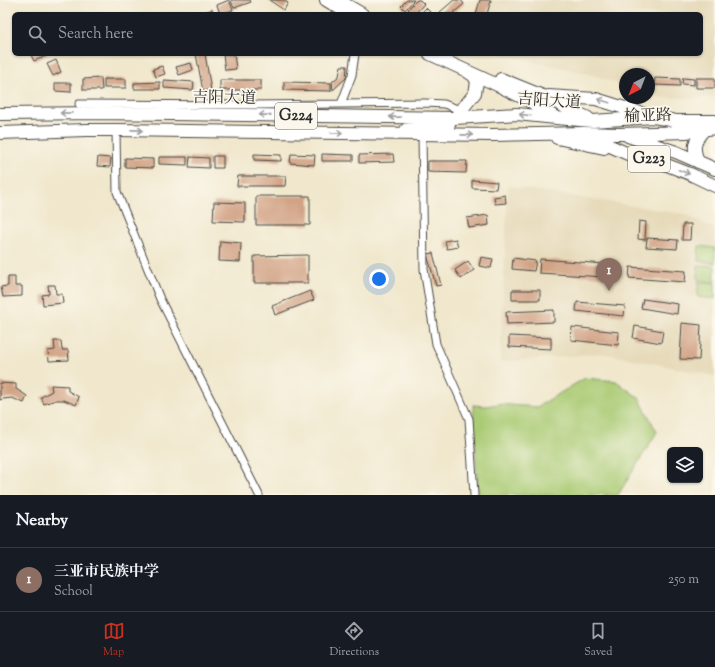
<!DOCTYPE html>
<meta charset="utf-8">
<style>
:root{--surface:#171b24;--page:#242831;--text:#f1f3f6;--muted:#9ea1a6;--line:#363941;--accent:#c8321e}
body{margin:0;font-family:"Sorts Mill Goudy","Noto Serif SC",serif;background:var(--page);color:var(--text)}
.controls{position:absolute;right:12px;bottom:12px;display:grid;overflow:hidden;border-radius:6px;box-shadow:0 1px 3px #0004}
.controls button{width:36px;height:36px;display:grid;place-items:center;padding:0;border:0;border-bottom:1px solid var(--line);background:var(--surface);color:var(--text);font:20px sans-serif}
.compass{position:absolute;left:619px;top:68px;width:36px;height:36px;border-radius:50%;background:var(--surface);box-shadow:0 1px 3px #0004;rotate:222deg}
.you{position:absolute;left:379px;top:279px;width:14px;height:14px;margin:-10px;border:3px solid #fff;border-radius:50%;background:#1a73e8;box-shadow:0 0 0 6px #1a73e833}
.badge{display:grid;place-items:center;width:26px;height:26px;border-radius:50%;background:var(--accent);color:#fff;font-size:13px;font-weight:700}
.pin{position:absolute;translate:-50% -33px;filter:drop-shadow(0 1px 2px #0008)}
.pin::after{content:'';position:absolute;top:21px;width:14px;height:12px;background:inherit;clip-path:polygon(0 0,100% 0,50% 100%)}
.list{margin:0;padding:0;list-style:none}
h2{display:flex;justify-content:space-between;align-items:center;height:52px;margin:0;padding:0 16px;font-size:17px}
h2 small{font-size:13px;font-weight:400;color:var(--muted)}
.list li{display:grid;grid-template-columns:26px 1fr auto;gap:12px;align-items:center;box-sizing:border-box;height:64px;padding:0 16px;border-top:1px solid var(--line)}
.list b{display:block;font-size:15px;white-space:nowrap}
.list p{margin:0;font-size:13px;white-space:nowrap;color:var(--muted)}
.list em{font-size:13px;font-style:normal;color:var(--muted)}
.icon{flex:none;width:22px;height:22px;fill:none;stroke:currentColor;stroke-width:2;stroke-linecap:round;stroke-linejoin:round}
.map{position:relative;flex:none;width:715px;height:495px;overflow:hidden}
.search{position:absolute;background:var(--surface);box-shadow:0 1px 3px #0004;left:12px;right:12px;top:12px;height:44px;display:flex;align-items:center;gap:10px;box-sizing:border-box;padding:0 14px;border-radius:6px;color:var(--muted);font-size:15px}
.sheet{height:116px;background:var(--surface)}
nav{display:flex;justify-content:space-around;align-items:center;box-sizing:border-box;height:56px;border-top:1px solid var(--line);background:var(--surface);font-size:11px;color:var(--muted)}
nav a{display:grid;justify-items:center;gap:2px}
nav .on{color:var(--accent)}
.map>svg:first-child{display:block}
.built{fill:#e6daba}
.green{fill:#aacb74;stroke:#6a7b50}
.building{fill:#d1a284}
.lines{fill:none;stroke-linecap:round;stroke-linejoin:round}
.minor-casing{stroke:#494743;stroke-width:9}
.primary-casing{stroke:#494743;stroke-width:13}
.trunk-casing{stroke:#494743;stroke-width:14}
.minor{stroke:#fff;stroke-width:7}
.primary{stroke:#fff;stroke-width:11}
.trunk{stroke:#fff;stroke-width:12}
.oneway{stroke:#a0a0a0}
.labels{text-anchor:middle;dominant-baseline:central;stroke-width:3.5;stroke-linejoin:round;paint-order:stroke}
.shield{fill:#fbf7ec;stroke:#696865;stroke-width:1}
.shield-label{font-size:15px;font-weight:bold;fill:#2b2b2b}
.street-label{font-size:16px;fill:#2b2b2b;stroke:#fbf7ec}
</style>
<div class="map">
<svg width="715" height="495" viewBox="0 0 715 495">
<rect width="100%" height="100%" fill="#fbf7ec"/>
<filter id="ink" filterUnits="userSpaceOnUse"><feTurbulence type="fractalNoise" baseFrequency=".025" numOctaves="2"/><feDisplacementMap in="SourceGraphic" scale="8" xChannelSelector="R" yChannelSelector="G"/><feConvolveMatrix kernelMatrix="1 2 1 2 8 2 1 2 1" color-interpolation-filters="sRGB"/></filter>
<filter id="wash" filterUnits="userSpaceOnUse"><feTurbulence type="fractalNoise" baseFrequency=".012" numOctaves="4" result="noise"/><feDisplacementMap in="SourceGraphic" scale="16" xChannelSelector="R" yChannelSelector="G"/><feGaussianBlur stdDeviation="0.9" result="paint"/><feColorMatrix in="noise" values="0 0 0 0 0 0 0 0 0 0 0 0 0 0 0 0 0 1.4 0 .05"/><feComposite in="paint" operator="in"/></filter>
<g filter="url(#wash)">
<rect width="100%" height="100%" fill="#f0e7cc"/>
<!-- built -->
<path class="built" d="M484 0H715V98H664L649 93V74H625V86L586 73 500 54H701V14H481Z
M508 186 684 214 715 229V376L602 353 500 362Z"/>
<!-- green -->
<path class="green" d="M699 246 715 248V263L698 261Z
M698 265 715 266V282L698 280Z
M698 282 715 283V299L698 297Z
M585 378 616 381 639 398 657 432 618 495H478L473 405 486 406 498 404 537 407Z"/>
<g id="blocks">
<!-- building -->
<path class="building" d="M229 0 233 10 220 14 217 5Z
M232 0H250L251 2 234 8 231 1Z
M269 0H284L288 3 284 10Z
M407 0H414L405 10 401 6Z
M417 0H420L424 4 415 14H413L408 9Z
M454 0H461L464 4 452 14H441L440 12Z
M480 0H491L487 14H476Z
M426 8 430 12 429 14H420Z
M212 9 214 14H202Z
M33 54H51L34 61 31 55Z
M196 54H205L211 90 203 91Z
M223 54H234L236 69 225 70Z
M56 60 61 72 53 76 47 64Z
M191 63 193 70 179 75 176 67Z
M162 66 165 74 156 77 153 69Z
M341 66H347L346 78 333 90 332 82 339 76Z
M101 78 102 90H83V79Z
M655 78 680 79V86L654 85Z
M683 78 694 79V85L682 84Z
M696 78H715V88H696Z
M104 79H126V88H104Z
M164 80 194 82 193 90 164 88Z
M220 80H261V90H220Z
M160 82V89H134V83Z
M284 82 331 83V91L284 90Z
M55 83H71V92L55 91Z
M254 154 281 155V161L254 160Z
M291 154 315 155 314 165 290 163Z
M322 154 353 155V161H322Z
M393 154 394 162 359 163V155Z
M213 156H223V168H213Z
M98 157 111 158 110 167 97 166Z
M159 157H187V165L159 164Z
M190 157 209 158V168L189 167Z
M125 158 153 159V168L125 167Z
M428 161H467L466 173 428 172Z
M238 176H286L285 186H237Z
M472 180 497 182 496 189 472 188Z
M505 195 506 203 495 204 494 197Z
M256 196H310V225H256Z
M214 202 245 203V222L213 221Z
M488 215 489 225 469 228 467 218Z
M639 221 646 222 645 240 638 239Z
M683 224H691L690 240H682Z
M647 238 678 240 677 249 646 247Z
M456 239 458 247 447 249 445 241Z
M220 241 241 243 240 262 219 261Z
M433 253 441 285 436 286 427 254Z
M308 255V283H254V256Z
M481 257 493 259 491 268 479 266Z
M513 258 536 261 534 271 512 269Z
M540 259 605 264V277L539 273Z
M468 261 474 270 461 279 455 270Z
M630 267 686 271 685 282 629 278Z
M8 277H15V286H22V296L3 297 1 287 8 286Z
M48 285H55L56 294H62L63 303 43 305 42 295 49 294Z
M512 290H540V300H512Z
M310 291 314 300 275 315 272 306Z
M643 299 678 304 677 314 641 308Z
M577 302 625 306 624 316 576 311Z
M554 310V322L507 324 506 312Z
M682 323 701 325 699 360 680 359Z
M635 326 663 331 661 343 633 338Z
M572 327 619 332 618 345 571 340Z
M509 336 551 338V349L509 347Z
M54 341H61L62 350H68L69 360 49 361 48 351 55 350Z
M0 383 16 384V389L27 396 24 403 12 398 3 399 0 400Z
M51 385 68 386V391L79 397 76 405 64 400H56L44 404 41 397 52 391Z"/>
</g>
</g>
<g filter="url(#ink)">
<use href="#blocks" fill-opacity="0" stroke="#494743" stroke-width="1"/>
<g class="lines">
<defs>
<path id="minor" d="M79 104 254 105 425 103 444 104 463 111
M341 104 352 75 355 54
M116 130 117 192 160 299 259 495
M422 134 424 269 436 344 469 419 474 495"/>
<path id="primary" d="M406 129 440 127 449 126 450 121 446 118"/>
<path id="trunk" d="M326 0 344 11
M338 0 362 14
M430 54 493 83 528 100 555 117
M501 79 543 96 588 118
M548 96 596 99 647 115
M0 114 101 113 455 118 517 114 556 118 592 121 654 117 676 121H715
M455 118 475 93 477 82 474 76 468 72
M0 133 86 130H116L493 135 583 133 620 134 686 132 715 128
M588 136 628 154 654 160 690 174 715 186
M628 136 676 152 715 169
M557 138 604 148
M698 162C693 147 693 142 704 130"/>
</defs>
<!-- minor casing -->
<use href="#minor" class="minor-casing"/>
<!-- primary casing -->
<use href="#primary" class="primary-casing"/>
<!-- trunk casing -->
<use href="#trunk" class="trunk-casing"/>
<!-- minor -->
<use href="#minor" class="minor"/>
<!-- primary -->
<use href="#primary" class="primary"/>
<!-- trunk -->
<use href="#trunk" class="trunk"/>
</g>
<!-- one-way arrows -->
<defs><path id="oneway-shaft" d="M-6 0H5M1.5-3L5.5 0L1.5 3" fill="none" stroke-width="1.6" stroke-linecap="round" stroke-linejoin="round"/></defs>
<g class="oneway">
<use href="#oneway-shaft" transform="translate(604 101) rotate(-162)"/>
<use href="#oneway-shaft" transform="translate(66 113) rotate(179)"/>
<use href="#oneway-shaft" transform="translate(265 115) rotate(-179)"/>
<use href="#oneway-shaft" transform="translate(525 115) rotate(-174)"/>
<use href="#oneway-shaft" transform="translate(395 117) rotate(-179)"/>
<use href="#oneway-shaft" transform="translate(137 130) rotate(1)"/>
<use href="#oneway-shaft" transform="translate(337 133) rotate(1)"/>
<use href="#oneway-shaft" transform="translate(467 135) rotate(1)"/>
<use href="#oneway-shaft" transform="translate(684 172) rotate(21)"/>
</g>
</g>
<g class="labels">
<!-- shield labels -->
<g class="shield">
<rect x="275" y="103" width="42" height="26" rx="3"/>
<rect x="628" y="146" width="42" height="26" rx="3"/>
</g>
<g class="shield-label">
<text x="296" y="116">G224</text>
<text x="649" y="159">G223</text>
</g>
<!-- street labels -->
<g class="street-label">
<text transform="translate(224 99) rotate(1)">吉阳大道</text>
<text transform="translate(549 102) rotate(4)">吉阳大道</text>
<text transform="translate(648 117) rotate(-2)">榆亚路</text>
</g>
</g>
</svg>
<div class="controls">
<button><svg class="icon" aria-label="layers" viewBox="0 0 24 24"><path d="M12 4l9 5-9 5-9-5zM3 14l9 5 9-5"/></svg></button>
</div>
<svg class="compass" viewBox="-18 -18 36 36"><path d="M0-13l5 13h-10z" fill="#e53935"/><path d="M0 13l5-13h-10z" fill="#9ea1a6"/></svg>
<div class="you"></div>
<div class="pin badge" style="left:609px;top:291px;background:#8d6e63">1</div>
<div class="search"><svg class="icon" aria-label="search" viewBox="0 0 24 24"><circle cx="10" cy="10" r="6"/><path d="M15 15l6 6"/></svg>Search here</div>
</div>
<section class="sheet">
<h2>Nearby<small></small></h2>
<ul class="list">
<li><span class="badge" style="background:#8d6e63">1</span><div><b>三亚市民族中学</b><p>School</p></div><em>250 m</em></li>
</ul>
</section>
<nav>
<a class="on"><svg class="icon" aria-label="map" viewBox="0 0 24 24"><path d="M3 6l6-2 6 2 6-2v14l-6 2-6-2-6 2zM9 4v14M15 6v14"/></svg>Map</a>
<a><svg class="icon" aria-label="directions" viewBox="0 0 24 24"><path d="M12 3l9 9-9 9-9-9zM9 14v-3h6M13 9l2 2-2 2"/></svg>Directions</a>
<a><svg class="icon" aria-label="saved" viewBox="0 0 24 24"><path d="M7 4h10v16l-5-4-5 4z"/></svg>Saved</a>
</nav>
